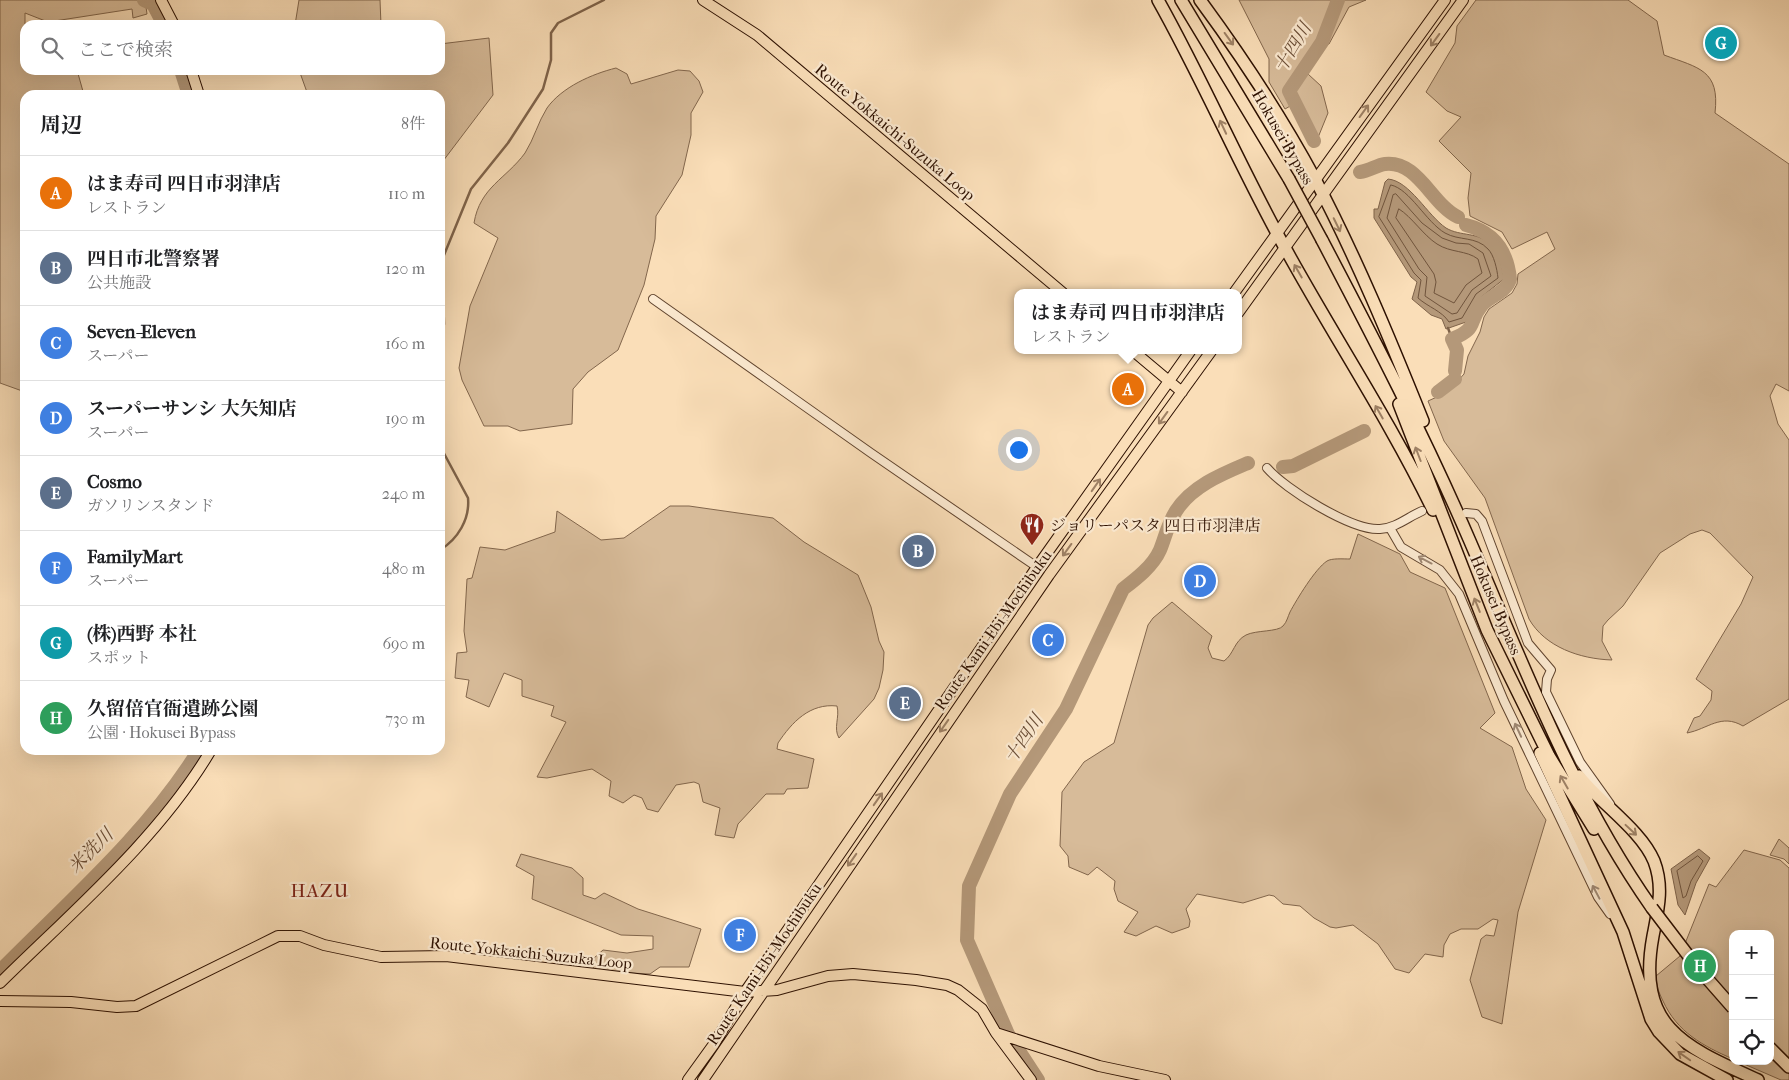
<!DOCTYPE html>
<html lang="ja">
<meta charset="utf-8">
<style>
:root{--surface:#fff;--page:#f6f6f6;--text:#202124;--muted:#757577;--line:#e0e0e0;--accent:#8f2418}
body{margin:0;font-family:"IM FELL French Canon","Noto Serif JP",serif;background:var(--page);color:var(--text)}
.controls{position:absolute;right:15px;bottom:15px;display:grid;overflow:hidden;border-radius:10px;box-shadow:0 5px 20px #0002}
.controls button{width:45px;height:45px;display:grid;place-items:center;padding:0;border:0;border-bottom:1px solid var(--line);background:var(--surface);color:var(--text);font:25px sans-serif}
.you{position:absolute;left:1018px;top:449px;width:18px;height:18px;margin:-12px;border:4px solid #fff;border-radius:50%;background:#1a73e8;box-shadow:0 0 0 8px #1a73e833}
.badge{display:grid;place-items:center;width:32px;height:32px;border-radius:50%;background:var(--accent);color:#fff;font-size:16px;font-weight:700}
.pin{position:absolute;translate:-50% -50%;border:2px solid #fff;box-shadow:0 1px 5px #0006}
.popup{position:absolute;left:1014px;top:289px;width:228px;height:65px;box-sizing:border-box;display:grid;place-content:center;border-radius:10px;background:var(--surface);filter:drop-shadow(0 1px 4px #0005);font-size:16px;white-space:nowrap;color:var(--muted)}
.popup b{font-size:19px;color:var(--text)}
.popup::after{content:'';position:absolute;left:50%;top:100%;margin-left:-10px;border:10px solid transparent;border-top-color:var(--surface)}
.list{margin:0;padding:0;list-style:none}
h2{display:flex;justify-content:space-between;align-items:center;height:65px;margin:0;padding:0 20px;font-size:21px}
h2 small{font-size:16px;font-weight:400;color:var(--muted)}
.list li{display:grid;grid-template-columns:32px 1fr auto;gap:15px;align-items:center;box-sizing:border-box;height:75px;padding:0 20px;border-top:1px solid var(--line)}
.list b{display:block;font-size:19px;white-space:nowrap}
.list p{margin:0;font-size:16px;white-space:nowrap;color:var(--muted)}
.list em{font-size:16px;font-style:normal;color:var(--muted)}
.icon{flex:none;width:28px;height:28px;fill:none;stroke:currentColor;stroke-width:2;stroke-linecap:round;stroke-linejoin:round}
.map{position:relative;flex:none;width:1789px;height:1080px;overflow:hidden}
.search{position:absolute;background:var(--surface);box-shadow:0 5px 20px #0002;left:20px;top:20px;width:425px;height:55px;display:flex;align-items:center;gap:12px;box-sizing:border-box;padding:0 18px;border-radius:15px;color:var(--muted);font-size:19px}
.panel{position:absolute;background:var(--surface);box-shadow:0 5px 20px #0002;left:20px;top:90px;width:425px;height:665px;border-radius:15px}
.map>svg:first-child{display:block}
.green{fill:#d7bb99;stroke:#82664c}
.water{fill:#b49879;stroke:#7e6249}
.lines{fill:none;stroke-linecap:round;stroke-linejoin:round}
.shore{stroke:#70543c;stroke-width:1}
.stream{stroke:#7e6249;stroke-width:2.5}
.river{stroke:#b49879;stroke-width:14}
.minor-casing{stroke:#60442e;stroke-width:10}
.major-casing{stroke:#2d1000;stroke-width:12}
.highway-casing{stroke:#2d1000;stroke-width:14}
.minor{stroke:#fcead1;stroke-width:8}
.major{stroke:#fadeb8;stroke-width:10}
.highway{stroke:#fadeb8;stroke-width:11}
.highway-bridge-casing{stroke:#2d1000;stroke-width:14;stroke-linecap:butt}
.highway-bridge{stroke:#fadeb8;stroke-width:11}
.oneway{stroke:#9e8165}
.oneway2{stroke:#9f8873}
.labels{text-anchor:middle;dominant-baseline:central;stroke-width:4.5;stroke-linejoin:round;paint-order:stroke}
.street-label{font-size:16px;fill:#2d1000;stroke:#fcead1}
.poi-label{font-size:16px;fill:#2d1000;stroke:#fcead1;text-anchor:start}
.water-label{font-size:18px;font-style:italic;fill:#6a4d36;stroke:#fcead1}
.quarter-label{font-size:19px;letter-spacing:1px;fill:#7a1f14;stroke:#fcead1}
</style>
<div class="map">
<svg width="1789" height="1080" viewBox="0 0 1789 1080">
<rect width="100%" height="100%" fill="#fadeb8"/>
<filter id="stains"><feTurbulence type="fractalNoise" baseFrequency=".004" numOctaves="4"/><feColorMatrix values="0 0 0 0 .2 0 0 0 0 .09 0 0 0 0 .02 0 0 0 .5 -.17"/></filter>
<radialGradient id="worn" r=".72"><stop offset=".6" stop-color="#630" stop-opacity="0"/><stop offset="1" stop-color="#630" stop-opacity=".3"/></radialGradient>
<!-- green -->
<path class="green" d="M0 0H154L146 7 147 14 133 18 132 9 48 22 25 13V70H77L84 95H25V392L0 383Z
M299 0H380L381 25H295Z
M1239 0H1366L1349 7 1329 44 1323 45 1308 62V74L1321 86 1328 113 1317 140 1292 105 1285 109 1269 82V59Z
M1476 0H1628L1657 21 1664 55C1699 68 1720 70 1715 113L1789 164V391L1776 384 1770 396 1778 424 1789 440V699L1743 726C1721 713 1708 729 1687 733L1694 718 1700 716 1711 700 1712 691 1696 679 1741 604 1753 577 1710 533 1702 530 1690 534 1660 553 1623 606 1608 620 1603 626 1602 641 1612 660C1580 659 1545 647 1529 619L1485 498 1444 441 1428 401 1448 392 1464 374 1468 356 1480 332 1484 317 1489 309 1512 293 1517 284 1518 274 1555 249 1547 232 1512 249 1502 232 1470 216 1468 198 1471 173 1439 141 1461 117 1447 111 1426 92 1455 43 1457 26Z
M489 38 493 95 440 165V95H308L299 70H440V44Z
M616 68 627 74 631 84 678 70 690 71 699 81 703 92 691 113V135L682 175 656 216 655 239 644 285 618 350 588 372 573 389 572 424 520 431 508 426H484L462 380 459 368 470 306 498 238 474 223C480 187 506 179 525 153 534 139 538 122 547 108 562 87 592 74 616 68Z
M670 506H689L773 518 804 542 858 575 871 607 879 641 884 652 883 670 879 688 874 699 839 738C833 728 840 717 837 706 810 703 792 722 778 743L777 749 814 759 808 788 787 789 784 794H766L738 824 734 838 715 835 720 808 703 802 699 784 694 782 676 785 658 812 647 809 642 798 634 795 623 803 609 796 611 781 592 769 547 778 537 777 566 722 551 716 554 706 522 696V680L504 673 489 707 466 697 469 680 455 678 457 653 467 652 464 631 467 579 472 578 480 547 505 550 555 532 557 511 601 540 624 538Z
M1358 534 1400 554 1410 572 1445 588 1495 713 1480 728 1512 747 1526 789 1546 820 1518 912 1502 1024 1482 1017 1470 980 1481 939 1486 935 1494 936 1498 920 1493 919 1478 929H1461L1450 934 1444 945 1443 957 1425 954 1409 973 1395 969 1378 944 1353 925 1336 928 1330 927 1314 918 1300 906 1283 904 1274 896 1269 895 1243 903 1197 894 1186 909 1190 921 1189 927 1172 933 1156 926 1136 936 1124 932 1138 912 1118 901 1114 889 1115 881 1097 867 1088 875 1069 867 1068 856 1060 846 1062 792 1084 762 1114 743 1148 625 1153 618 1172 602 1212 636 1208 648 1212 658 1224 661C1234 654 1234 641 1246 635 1256 630 1278 632 1283 626 1287 622 1288 616 1290 612 1297 599 1315 569 1327 561 1332 558 1343 559 1350 559Z
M1779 839 1789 848V864L1784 859 1770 855Z
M1744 850 1780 860 1789 868V1080H1781L1737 1061H1770V934H1733V1059C1703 1046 1677 1032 1663 1001 1659 993 1656 985 1656 976L1680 956 1709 884 1716 887Z
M521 854 572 868 583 878V895L595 899 604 893 638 909 701 929 689 967H660L650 974 593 971 594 958 603 950 627 953 653 949V936L621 935 532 899 534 876 516 866Z"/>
<!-- water -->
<path class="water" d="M1388 179C1410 181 1427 215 1446 228 1461 237 1479 231 1492 246 1499 253 1503 269 1504 279L1480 298 1466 322 1446 329 1442 319 1431 315 1412 299 1417 282 1411 277 1374 218V209H1378L1385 182Z
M1699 849 1710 858 1696 883 1685 915 1678 905 1671 869Z"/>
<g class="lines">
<!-- shore -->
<path class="shore" d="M1391 185C1410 189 1426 222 1445 233 1459 241 1476 236 1488 249 1494 255 1497 269 1498 278L1476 294 1462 318 1449 322C1442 311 1428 307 1418 298L1421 280 1414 273 1379 217Z
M1396 194 1422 223 1442 238 1456 243 1469 244 1483 253 1491 276 1472 290 1457 313 1452 314 1425 296 1427 277 1419 269 1387 218 1393 195Z
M1399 209C1412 217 1423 235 1437 244 1451 253 1466 250 1478 259L1482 273 1466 285 1454 303 1434 293 1436 282 1434 274 1396 218Z
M1698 856 1703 861 1691 881 1686 896 1683 898 1677 871Z"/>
<!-- stream -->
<path class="stream" d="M1448 328 1452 339
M440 345 444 324 442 260 471 189 508 143 543 89 551 60V33L558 23 604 0
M440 446 468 498C470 519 458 539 440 550"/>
<!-- river -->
<path class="river" d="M144 0 153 4 164 25
M181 70 189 95
M1314 141 1289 91 1322 42 1338 0
M1360 172C1369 171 1377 165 1385 164 1418 160 1432 205 1458 217
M1455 371 1457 350 1452 339C1479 328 1467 323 1482 305 1490 296 1507 292 1510 279 1507 250 1494 232 1466 225
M1438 392 1455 379
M1283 467 1293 466 1364 431
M0 971C69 901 147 834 199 750
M1038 1080 1008 1034 967 940 969 886 1010 794 1066 709 1123 589C1136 579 1153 566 1160 550 1165 538 1168 523 1176 511 1192 486 1222 474 1248 463"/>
<defs>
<path id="minor" d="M653 299 871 453 1037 567
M1267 468C1285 489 1352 531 1380 529 1396 528 1408 517 1422 511
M1466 513 1476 514 1482 521 1528 643 1551 670 1547 679 1546 692 1580 762 1610 804
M1390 528 1401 547 1440 570 1459 594 1504 701 1598 897 1610 914"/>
<path id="major" d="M161 0 174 25
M703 0 757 35 1063 293
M191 70 199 95
M1234 293 1445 0
M1238 313 1463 0
M1132 350 1182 392
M0 983C73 911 159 838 211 750
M0 1001 71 1002 117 1007 136 1006 278 936H300L324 945 381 957 446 956 745 992 777 990 828 976 853 974 916 980 947 985 958 990 982 1009 996 1033 1031 1080
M996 1033 1099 1066 1165 1080
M688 1080 714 1044 745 992 1037 567 1191 350
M703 1080 1049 575 1212 350"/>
<path id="highway" d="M1158 0C1203 80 1239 165 1284 246 1332 334 1389 419 1433 510
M1181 0 1289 179
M1200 0C1242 57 1281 116 1315 179 1356 257 1390 339 1423 421
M1322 240C1374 339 1425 437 1469 539 1524 666 1572 794 1652 908
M1399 404 1487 630 1549 756 1594 829
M1540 753 1623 932 1651 1019 1659 1032 1680 1054 1727 1080
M1579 776C1601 804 1641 830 1654 861 1664 887 1658 910 1653 936 1636 1028 1685 1047 1758 1080
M1770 1048 1789 1067"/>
</defs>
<!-- minor casing -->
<use href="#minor" class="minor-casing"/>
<!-- major casing -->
<use href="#major" class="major-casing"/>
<!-- highway casing -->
<use href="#highway" class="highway-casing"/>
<!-- minor -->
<use href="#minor" class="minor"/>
<!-- major -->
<use href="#major" class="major"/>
<!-- highway -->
<use href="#highway" class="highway"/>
<defs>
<path id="highway-bridge" d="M1289 179 1322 240
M1652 908 1697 967 1733 1008"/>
</defs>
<!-- highway-bridge casing -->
<use href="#highway-bridge" class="highway-bridge-casing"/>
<!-- highway-bridge -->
<use href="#highway-bridge" class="highway-bridge"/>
</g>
<!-- one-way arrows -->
<defs><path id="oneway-shaft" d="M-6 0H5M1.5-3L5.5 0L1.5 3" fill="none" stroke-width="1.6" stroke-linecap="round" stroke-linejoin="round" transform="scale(1.25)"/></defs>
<g class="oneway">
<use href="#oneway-shaft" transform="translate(1229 39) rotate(54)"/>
<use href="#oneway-shaft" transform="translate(1435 40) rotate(126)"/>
<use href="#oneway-shaft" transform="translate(1364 111) rotate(-54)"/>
<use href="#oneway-shaft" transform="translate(1223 127) rotate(-115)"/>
<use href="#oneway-shaft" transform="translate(1337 225) rotate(64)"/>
<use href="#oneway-shaft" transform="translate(1298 271) rotate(-120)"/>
<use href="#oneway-shaft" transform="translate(1379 412) rotate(-120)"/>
<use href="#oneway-shaft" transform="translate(1163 418) rotate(126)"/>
<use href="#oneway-shaft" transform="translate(1418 454) rotate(-111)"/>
<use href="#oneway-shaft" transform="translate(1096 485) rotate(-55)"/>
<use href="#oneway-shaft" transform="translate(1067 550) rotate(126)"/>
<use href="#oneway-shaft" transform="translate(1477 605) rotate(-112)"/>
<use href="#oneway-shaft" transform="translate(944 726) rotate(125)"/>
<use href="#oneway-shaft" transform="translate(1564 782) rotate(-120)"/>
<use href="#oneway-shaft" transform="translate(878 799) rotate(-55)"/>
<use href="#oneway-shaft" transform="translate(1631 830) rotate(43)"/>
<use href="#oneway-shaft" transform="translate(852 860) rotate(125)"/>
<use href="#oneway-shaft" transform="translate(1684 1056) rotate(-145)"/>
</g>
<g class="oneway2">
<use href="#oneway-shaft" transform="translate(1425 560) rotate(-152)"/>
<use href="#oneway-shaft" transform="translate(1518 730) rotate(-115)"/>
<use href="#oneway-shaft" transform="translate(1596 892) rotate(-118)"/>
</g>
<!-- icons -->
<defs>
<symbol id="restaurant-pin" viewBox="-11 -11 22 30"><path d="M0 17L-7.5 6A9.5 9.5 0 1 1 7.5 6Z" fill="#8f2418" stroke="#fcead1"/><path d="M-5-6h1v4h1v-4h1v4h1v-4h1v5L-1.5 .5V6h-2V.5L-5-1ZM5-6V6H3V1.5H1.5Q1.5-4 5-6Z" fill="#fff"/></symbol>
</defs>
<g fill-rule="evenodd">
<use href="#restaurant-pin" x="1018" y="511" width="28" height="38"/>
</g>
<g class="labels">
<!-- street labels -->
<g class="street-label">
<text transform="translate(895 132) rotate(40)">Route Yokkaichi-Suzuka Loop</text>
<text transform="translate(1283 137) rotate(60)">Hokusei Bypass</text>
<text transform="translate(1496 605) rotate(67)">Hokusei Bypass</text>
<text transform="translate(993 630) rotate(-55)">Route Kami-Ebi-Mochibuku</text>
<text transform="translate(531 953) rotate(6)">Route Yokkaichi-Suzuka Loop</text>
<text transform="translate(764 964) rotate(-56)">Route Kami-Ebi-Mochibuku</text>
</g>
<!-- poi labels -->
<g class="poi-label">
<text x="1050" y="525">ジョリーパスタ 四日市羽津店</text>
</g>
<!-- water labels -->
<g class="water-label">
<text transform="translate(1293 48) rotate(-59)">十四川</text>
<text transform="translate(1024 739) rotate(-56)">十四川</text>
<text transform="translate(91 851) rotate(-45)">米洗川</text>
</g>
<!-- quarter labels -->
<g class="quarter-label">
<text x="320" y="891">HAZU</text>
</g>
</g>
<rect width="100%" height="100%" filter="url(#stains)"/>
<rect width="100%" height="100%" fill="url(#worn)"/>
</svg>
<div class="controls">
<button>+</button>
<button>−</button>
<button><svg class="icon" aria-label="locate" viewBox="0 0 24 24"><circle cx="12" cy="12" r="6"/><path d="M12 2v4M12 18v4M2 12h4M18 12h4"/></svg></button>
</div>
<div class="you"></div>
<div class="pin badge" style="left:1128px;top:389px;background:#e8710a">A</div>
<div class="popup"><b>はま寿司 四日市羽津店</b>レストラン</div>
<div class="pin badge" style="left:918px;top:551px;background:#5c6f8a">B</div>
<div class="pin badge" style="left:1048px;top:640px;background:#3f7fe0">C</div>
<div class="pin badge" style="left:1200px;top:581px;background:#3f7fe0">D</div>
<div class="pin badge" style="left:905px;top:703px;background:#5c6f8a">E</div>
<div class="pin badge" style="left:740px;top:935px;background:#3f7fe0">F</div>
<div class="pin badge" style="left:1721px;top:43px;background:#0f9aa8">G</div>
<div class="pin badge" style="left:1700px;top:966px;background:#2e9e5b">H</div>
<div class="search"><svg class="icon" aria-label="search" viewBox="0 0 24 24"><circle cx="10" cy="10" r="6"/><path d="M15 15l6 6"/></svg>ここで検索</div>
<section class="panel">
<h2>周辺<small>8件</small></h2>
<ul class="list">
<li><span class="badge" style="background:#e8710a">A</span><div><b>はま寿司 四日市羽津店</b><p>レストラン</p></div><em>110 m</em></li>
<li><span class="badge" style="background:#5c6f8a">B</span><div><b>四日市北警察署</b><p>公共施設</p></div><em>120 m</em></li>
<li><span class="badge" style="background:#3f7fe0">C</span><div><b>Seven-Eleven</b><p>スーパー</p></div><em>160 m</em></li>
<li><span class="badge" style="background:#3f7fe0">D</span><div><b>スーパーサンシ 大矢知店</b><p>スーパー</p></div><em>190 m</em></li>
<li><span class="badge" style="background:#5c6f8a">E</span><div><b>Cosmo</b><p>ガソリンスタンド</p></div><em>240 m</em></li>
<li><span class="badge" style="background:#3f7fe0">F</span><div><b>FamilyMart</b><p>スーパー</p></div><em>480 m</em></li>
<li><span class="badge" style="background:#0f9aa8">G</span><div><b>(株)西野 本社</b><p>スポット</p></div><em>690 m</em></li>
<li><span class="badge" style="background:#2e9e5b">H</span><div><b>久留倍官衙遺跡公園</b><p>公園 · Hokusei Bypass</p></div><em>730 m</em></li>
</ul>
</section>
</div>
